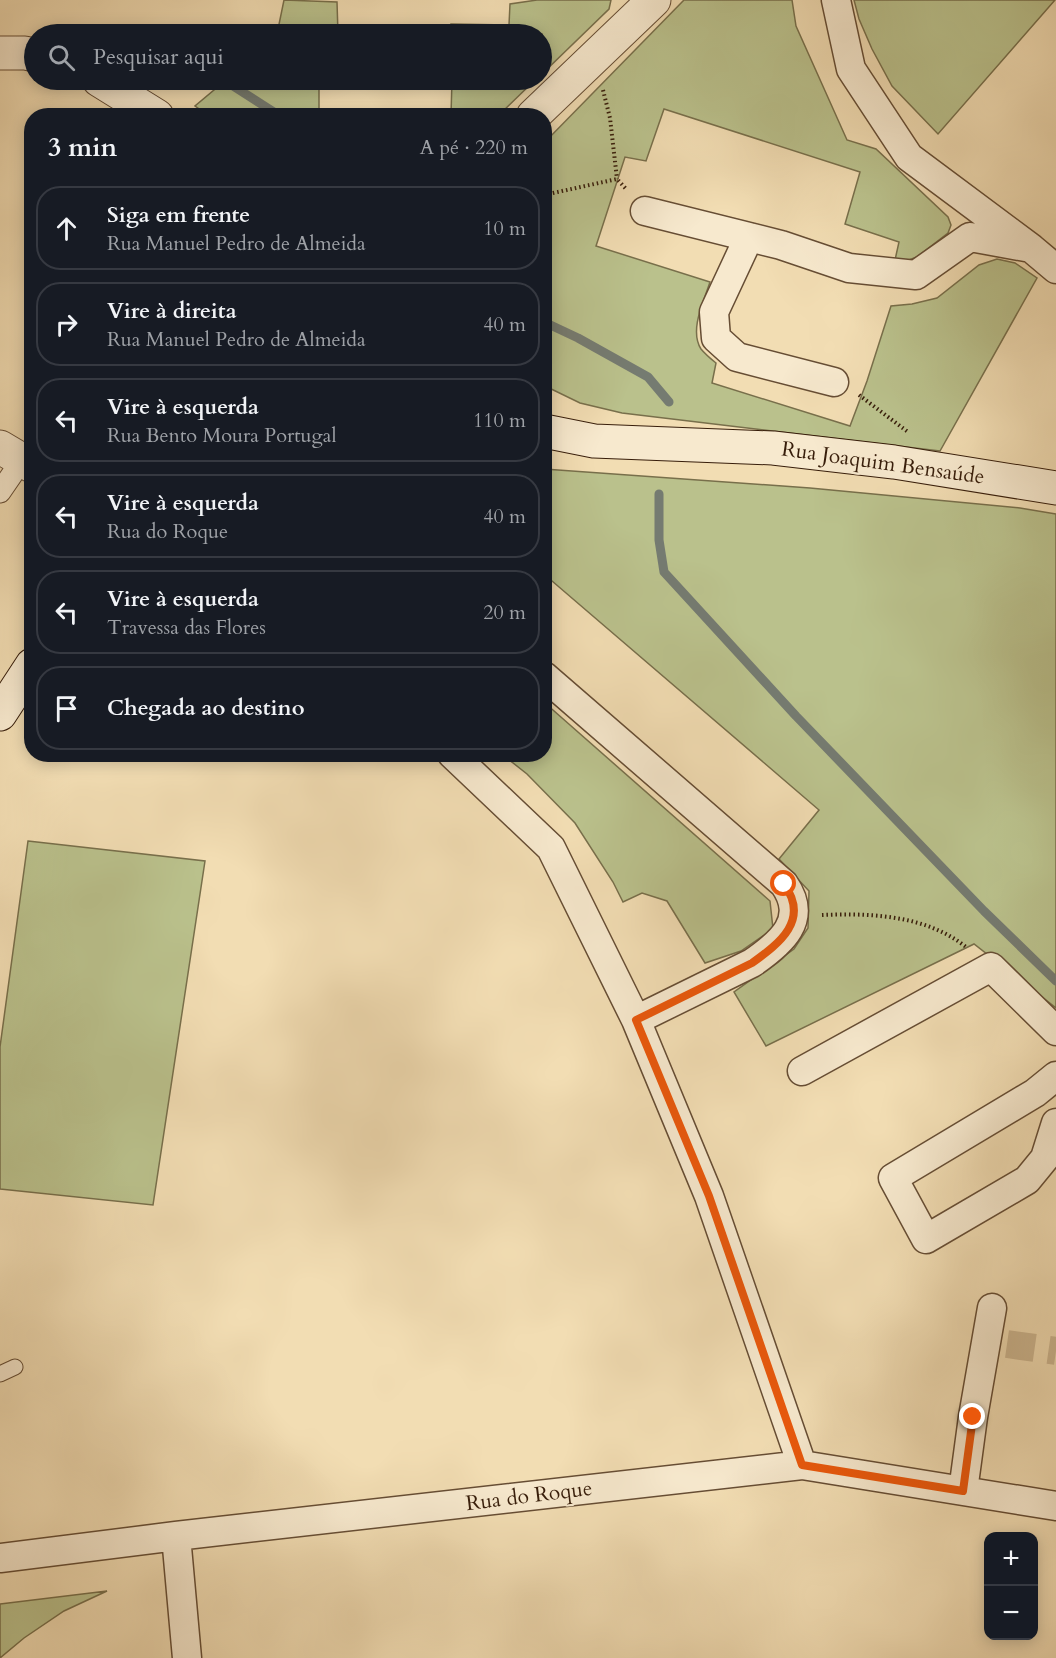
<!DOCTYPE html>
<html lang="pt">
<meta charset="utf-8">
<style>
:root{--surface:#171b24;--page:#20242c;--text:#f1f3f6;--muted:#9ea1a6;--line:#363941}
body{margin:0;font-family:Cardo,serif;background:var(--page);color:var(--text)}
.controls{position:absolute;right:18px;bottom:18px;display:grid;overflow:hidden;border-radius:12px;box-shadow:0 3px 15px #0003}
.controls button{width:54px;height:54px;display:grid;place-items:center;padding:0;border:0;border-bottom:2px solid var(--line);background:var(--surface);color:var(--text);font:30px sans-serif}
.stop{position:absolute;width:18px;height:18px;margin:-14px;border:4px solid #ea580c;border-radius:50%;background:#fff}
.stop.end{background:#ea580c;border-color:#fff;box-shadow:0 2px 6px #0008}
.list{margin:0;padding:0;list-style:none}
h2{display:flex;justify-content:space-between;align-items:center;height:78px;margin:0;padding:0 24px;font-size:26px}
h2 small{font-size:20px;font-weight:400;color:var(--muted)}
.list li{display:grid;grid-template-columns:39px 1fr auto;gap:18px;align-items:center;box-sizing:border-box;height:84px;margin:0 12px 12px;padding:0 12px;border:2px solid var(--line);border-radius:24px}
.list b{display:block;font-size:22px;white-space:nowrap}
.list p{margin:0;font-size:20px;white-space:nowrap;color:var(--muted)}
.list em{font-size:20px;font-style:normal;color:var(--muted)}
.icon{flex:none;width:33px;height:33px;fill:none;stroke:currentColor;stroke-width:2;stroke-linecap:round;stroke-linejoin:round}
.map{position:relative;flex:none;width:1056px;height:1658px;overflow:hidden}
.search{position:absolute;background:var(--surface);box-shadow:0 3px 15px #0003;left:24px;top:24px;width:528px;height:66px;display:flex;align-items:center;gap:15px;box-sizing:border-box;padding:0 21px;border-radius:33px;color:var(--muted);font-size:22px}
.panel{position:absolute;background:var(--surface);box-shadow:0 3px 15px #0003;left:24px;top:108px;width:528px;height:654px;border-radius:24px}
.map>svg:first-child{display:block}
.green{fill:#bac18c;stroke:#786f4b;stroke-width:1.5}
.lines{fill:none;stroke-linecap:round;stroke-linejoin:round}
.stream{stroke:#757b71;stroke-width:9}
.minor-tunnel{stroke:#cdb791;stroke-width:28;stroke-dasharray:28 14;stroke-linecap:butt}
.service-casing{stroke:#664d34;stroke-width:17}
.pedestrian-casing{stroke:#664d34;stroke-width:23}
.minor-casing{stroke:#664d34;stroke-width:31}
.tertiary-casing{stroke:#664d34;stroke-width:35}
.secondary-casing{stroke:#371d0a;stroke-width:35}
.path{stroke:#371d0a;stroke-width:4;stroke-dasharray:1.5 3;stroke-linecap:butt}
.service{stroke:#f7e9ce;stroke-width:15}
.pedestrian{stroke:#f7e9ce;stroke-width:21}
.minor{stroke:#f7e9ce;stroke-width:28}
.tertiary{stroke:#f7e9ce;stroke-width:33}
.secondary{stroke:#f7e9ce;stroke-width:33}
.route{stroke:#ea580c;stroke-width:8}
.labels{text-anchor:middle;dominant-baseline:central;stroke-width:4.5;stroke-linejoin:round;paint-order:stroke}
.street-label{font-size:21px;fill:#371d0a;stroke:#f7e9ce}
</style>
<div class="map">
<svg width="1056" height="1658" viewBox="0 0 1056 1658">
<rect width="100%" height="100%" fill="#f2ddb3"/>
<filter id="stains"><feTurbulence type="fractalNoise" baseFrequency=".00333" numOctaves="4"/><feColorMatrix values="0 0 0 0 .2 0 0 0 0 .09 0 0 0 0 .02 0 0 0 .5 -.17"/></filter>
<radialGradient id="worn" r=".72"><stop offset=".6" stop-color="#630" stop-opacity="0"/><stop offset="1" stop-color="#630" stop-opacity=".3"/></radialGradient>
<!-- green -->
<path class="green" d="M284 0 337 2 338 34H277Z
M537 0H611L609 9 542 74V34H451V24L509 25 510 4Z
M684 0H792L796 26 847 140 876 149 948 217 951 225 948 233 917 257 906 261 895 260 899 242 845 224 860 172 664 109 646 161 625 157 596 246 710 282C704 301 689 330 701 349 705 354 711 359 716 363L712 383 850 426 867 381 891 306 912 304 937 298 979 265 997 259 1015 263 1037 278 940 451 622 413 580 403 545 386 544 143Z
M854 0H1055L938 134 892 86 872 49 859 19Z
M226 80H319V115H208L195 106Z
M452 80H535L498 116 451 115Z
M544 469 810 488 1020 508 1056 514V1008L974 944 766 1046 734 992 794 949 808 928 809 891 779 859 819 810 545 575Z
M545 703 770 901 773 929 741 951 705 963 667 901 642 893 623 902 613 882 575 823 527 774 503 755 544 754Z
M28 841 205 861 153 1205 0 1189V1047Z
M107 1591 64 1611 24 1638 0 1658V1604Z"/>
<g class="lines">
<!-- stream -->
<path class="stream" d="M230 84 280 116
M544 322 578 338 648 377 669 402
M659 494V540L664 572 796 716 984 911 1056 981"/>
<!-- minor-tunnel -->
<path class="minor-tunnel" d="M1007 1344 1056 1351"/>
<defs>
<path id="service" d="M0 1374 15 1367"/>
<path id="pedestrian" d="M0 492 22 460"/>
<path id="minor" d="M836 0 851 69 909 157 1031 248 1056 269
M645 211 781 245 849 268 916 275 970 237 1031 248
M749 237 714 312 716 338 737 357 834 382
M544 676 784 884C809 920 781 943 752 963L636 1020
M452 754 551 848 636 1020 709 1196 802 1465
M802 1071 991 967 1056 1031
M1056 1076 1035 1093 893 1178 926 1239 1027 1180 1045 1158 1056 1123
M963 1491 973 1417 992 1308
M176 1536 187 1658
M0 1558 176 1536 802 1465 1056 1506"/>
<path id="tertiary" d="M0 53H25L34 55
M99 80 157 116
M533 116 654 0
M0 447 32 466"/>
<path id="secondary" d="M544 431 594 441 773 448 894 462 1056 488
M0 714 32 665"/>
</defs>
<!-- service casing -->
<use href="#service" class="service-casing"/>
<!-- pedestrian casing -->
<use href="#pedestrian" class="pedestrian-casing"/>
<!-- minor casing -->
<use href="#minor" class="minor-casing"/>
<!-- tertiary casing -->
<use href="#tertiary" class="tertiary-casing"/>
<!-- secondary casing -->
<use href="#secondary" class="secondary-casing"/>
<!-- path -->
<path class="path" d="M603 90 610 118 617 179
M544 195 617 179 627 190
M859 395 908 432
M822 915C871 913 926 915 966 947"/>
<!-- service -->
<use href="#service" class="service"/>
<!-- pedestrian -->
<use href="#pedestrian" class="pedestrian"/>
<!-- minor -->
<use href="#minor" class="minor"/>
<!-- tertiary -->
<use href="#tertiary" class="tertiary"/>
<!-- secondary -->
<use href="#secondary" class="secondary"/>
</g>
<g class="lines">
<!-- route -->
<path class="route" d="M784 884C810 920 780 943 752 963L636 1020 709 1196 802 1465 963 1491 973 1417"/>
</g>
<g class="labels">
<!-- street labels -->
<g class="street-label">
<text transform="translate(883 463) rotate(8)">Rua Joaquim Bensaúde</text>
<text transform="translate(529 1496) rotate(-7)">Rua do Roque</text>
</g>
</g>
<rect width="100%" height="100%" filter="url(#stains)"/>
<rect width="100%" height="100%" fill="url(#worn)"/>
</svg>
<div class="controls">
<button>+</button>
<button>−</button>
</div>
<div class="stop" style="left:784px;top:884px"></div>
<div class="stop end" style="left:973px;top:1417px"></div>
<div class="search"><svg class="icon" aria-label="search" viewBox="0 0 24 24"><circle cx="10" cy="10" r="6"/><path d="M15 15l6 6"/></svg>Pesquisar aqui</div>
<section class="panel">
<h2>3 min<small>A pé · 220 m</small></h2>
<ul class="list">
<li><svg class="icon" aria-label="ahead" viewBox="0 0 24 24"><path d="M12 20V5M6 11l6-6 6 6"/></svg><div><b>Siga em frente</b><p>Rua Manuel Pedro de Almeida</p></div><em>10 m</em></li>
<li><svg class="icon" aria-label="right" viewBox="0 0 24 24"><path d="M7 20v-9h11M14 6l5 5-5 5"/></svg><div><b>Vire à direita</b><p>Rua Manuel Pedro de Almeida</p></div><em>40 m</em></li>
<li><svg class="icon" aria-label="left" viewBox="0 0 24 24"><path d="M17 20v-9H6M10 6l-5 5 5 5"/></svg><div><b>Vire à esquerda</b><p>Rua Bento Moura Portugal</p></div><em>110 m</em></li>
<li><svg class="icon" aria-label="left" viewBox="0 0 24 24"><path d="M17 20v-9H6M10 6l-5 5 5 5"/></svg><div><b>Vire à esquerda</b><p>Rua do Roque</p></div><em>40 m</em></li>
<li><svg class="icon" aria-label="left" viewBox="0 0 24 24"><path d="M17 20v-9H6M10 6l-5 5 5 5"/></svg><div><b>Vire à esquerda</b><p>Travessa das Flores</p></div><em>20 m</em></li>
<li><svg class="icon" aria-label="arrive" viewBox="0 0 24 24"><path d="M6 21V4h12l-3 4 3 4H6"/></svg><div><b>Chegada ao destino</b></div></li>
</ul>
</section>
</div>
